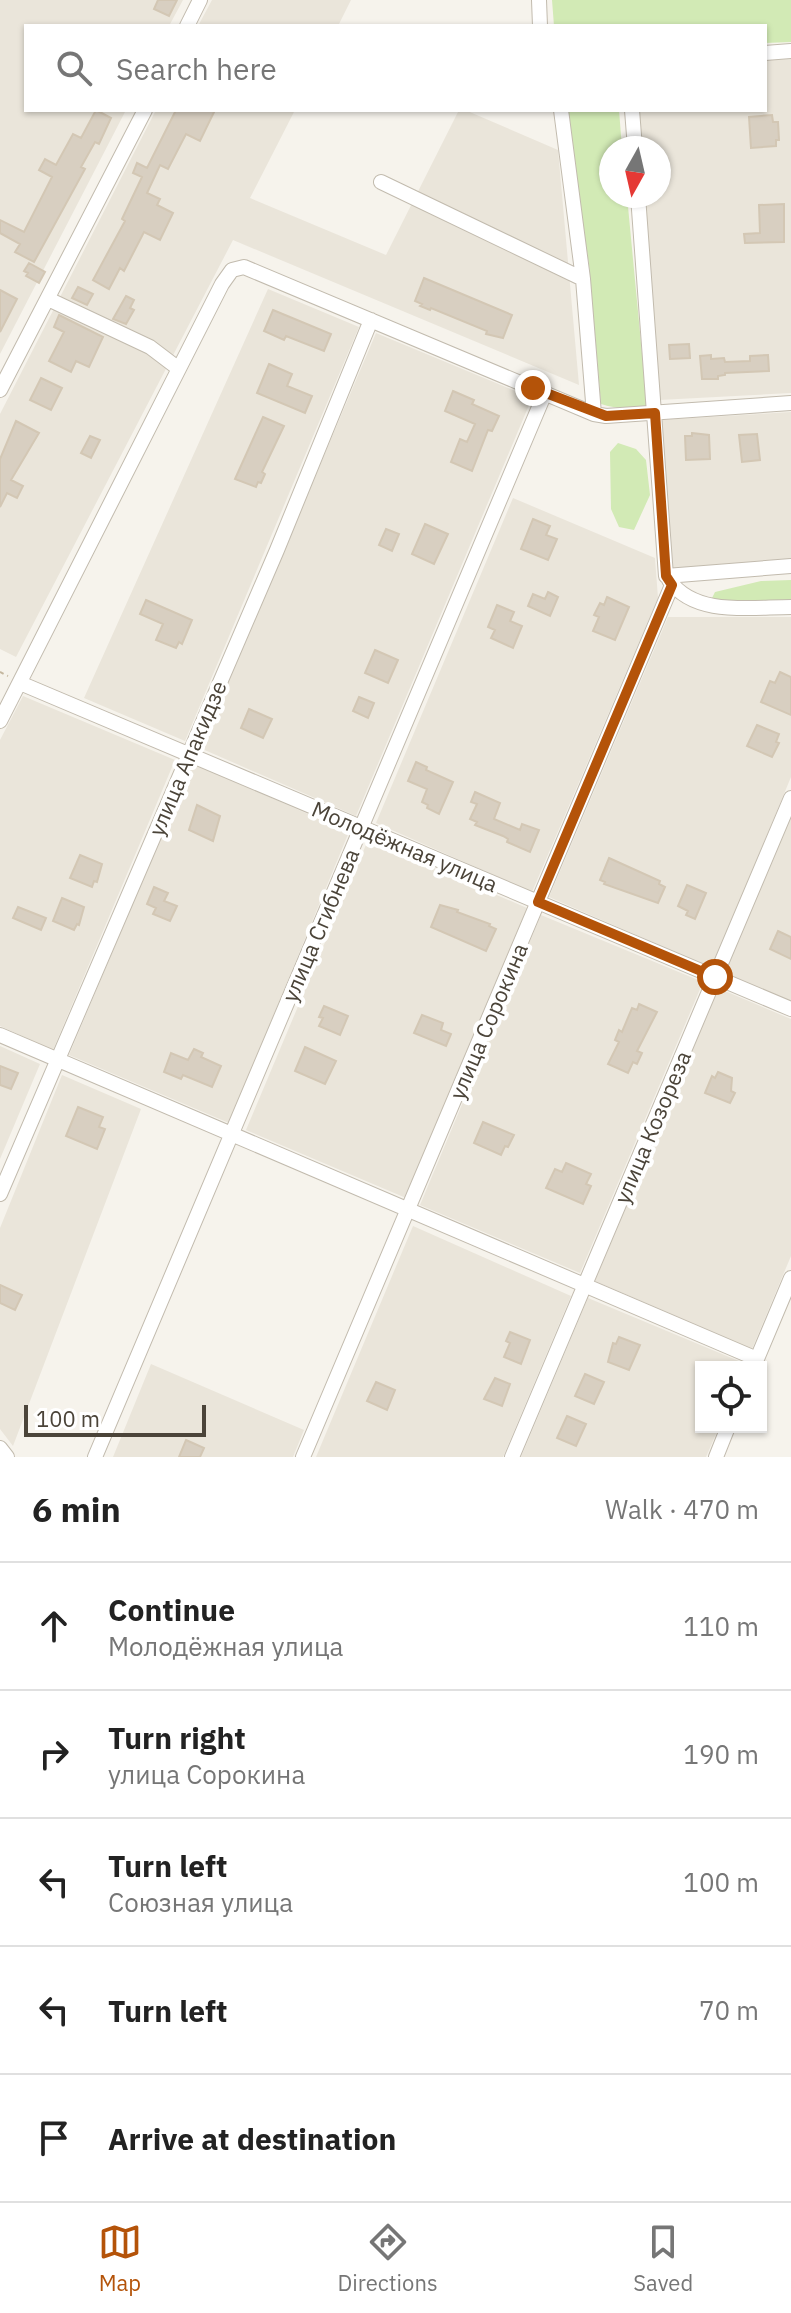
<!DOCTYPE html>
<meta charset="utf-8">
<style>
:root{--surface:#fff;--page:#f6f6f6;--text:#222;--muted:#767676;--line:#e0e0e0;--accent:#b45309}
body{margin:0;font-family:"IBM Plex Sans",sans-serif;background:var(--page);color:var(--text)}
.controls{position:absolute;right:24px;bottom:24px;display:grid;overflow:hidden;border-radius:0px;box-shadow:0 2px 6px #0004}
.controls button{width:72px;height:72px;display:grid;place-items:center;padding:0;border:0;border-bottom:2px solid var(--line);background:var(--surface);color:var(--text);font:40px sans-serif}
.compass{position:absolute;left:599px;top:136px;width:72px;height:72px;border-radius:50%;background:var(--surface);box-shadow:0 2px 6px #0004;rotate:188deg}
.scale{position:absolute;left:24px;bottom:20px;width:182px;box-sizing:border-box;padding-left:8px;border:4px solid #4b4439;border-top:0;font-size:22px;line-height:28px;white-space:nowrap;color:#4b4439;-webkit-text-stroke:6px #fff;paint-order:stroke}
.stop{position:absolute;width:24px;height:24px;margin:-18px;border:6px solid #b45309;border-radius:50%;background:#fff}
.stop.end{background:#b45309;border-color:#fff;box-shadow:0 2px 8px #0008}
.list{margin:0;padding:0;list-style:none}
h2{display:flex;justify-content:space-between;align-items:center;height:104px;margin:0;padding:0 32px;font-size:34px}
h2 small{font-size:26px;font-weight:400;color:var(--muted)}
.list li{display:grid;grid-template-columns:52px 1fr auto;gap:24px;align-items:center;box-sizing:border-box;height:128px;padding:0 32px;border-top:2px solid var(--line)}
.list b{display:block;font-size:30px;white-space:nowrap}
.list p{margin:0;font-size:26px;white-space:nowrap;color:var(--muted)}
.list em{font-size:26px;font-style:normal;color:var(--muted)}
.icon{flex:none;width:44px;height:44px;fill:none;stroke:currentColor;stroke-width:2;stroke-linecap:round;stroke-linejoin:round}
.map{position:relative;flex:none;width:791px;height:1457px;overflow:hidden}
.search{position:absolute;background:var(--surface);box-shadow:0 2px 6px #0004;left:24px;right:24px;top:24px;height:88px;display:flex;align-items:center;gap:20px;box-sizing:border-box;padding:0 28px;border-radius:0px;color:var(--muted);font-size:30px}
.sheet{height:744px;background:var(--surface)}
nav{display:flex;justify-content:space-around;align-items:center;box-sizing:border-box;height:112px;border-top:2px solid var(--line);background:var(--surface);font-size:22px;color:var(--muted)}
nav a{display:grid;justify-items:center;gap:4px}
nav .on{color:var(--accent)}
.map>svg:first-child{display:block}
.residential{fill:#eae5da}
.green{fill:#d2eab5}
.building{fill:#d8cfc1;stroke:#d3c7b4;stroke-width:2}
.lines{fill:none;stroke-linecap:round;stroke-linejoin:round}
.minor-casing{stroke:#c2bbae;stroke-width:16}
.path{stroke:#c4b79f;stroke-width:2;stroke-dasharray:4 4;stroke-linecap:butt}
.minor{stroke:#fff;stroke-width:14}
.route{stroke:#b45309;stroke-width:10}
.labels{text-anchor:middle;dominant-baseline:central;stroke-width:8;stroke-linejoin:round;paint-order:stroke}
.street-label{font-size:22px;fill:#4b4439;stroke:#fff}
</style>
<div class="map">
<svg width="791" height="1457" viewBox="0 0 791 1457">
<rect width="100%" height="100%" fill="#f6f3ec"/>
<!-- residential -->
<path class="residential" d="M0 0H183L169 26H26V110H126L0 354Z
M212 0H351L338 26H198Z
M791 59V393L659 400 644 196H659V148H640L637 110H765V60Z
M156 110H295L250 198 386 255 459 110H465L558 150 579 385 233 240 16 657 0 649V414Z
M268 289 359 327 185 741 84 698Z
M376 333 532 398 356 816 200 748Z
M791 412V560L671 570 660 420Z
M513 498 655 558 658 598 532 892 376 823Z
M668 617H791V777L712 968 549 897Z
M23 696 175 760 53 1050 0 1026V740Z
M192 763 349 832 229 1123 69 1055Z
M791 816V1001L724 973Z
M368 840 527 908 406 1198 246 1130Z
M541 915 703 982 580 1273 420 1205Z
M718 988 791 1019V1256L752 1349 595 1281Z
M0 1046 40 1064 0 1159Z
M62 1075 141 1109 13 1446 0 1429V1228Z
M413 1226 571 1296 503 1457H316Z
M588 1298 746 1364 744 1367H701V1427H719L706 1457H521Z
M151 1364 304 1430 293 1457H113Z"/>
<!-- green -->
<path class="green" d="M552 0H791V42L765 43V26H554Z
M566 110H619L622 148H611V196H627L647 406C631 410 617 409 601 404L589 265Z
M618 443 636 449 646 460 650 495 634 530 619 527 611 509 610 452Z
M791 580V604L723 602 712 598 715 592 761 581Z"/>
<!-- building -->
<path class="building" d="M158 0H177L169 16 154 9Z
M96 110 111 118 99 144 95 142 81 167 85 169 34 262 15 252 20 244 0 233V220L24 232 52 177 39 170 45 159 56 165 73 134 81 138Z
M176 110H215L200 141 186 134 168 169 160 165 147 193 160 199 157 205 173 213 160 240 144 232 124 271 120 268 109 289 93 280 125 221 122 219 142 177 133 173 137 163 147 168Z
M772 115 773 122H778L779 140H776V146L751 148 749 117Z
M784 204V242L745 243 744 234 760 233 759 205Z
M29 263 45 272 39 283 26 276 28 273 24 271Z
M424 278 512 315 503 338 486 334 487 331 431 308 430 310 420 306 422 304 415 301Z
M78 287 93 294 87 305 72 298Z
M0 290 17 299 0 332Z
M126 296 134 300 130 308 134 310 126 324 113 319Z
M273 310 331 334 324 351 286 336 284 340 264 331Z
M59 315 103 337 89 367 76 361 71 372 49 361 64 332 54 327Z
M689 344 690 358 670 359 669 345Z
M711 355V359L724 358 725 362 750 361V356L768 355 769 371 725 373V375L718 376V379H702L700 356Z
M269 364 292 374 287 386 312 396 305 413 257 393Z
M41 378 62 388 51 410 30 400Z
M453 391 474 400 472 404 499 416 492 431 488 430 472 471 451 462 460 439 467 442 475 424 445 411Z
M263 417 284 426 262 472 265 474 261 483 258 482 256 487 235 479Z
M16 421 39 433 11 480 23 486 17 498 7 493 0 507V459Z
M692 433 709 435 710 459 686 460 685 436H692Z
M757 434 760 460 742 462 739 435Z
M90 436 100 440 91 458 81 453Z
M533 519 550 526 546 535 557 539 548 560 521 549Z
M425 524 448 534 434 564 412 554Z
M386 529 399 534 392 551 379 545Z
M548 592 558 597 550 616 528 606 533 594 545 599Z
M607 597 629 607 615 640 593 631 599 617 594 615 600 603 604 605Z
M146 600 192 620 182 644 179 642 176 648 156 640 163 624 140 614Z
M497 605 514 612 510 621 522 626 513 648 491 638 495 630 488 627Z
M375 650 398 660 388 683 365 673Z
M780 672 791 677V715L761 702 770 681 775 683Z
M359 697 374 703 368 718 353 711Z
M249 709 272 719 263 738 241 728Z
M757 725 779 734 776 742 779 743 772 757 747 746Z
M416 762 427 767 426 770 453 782 439 814 427 808 428 805 422 802 427 789 408 781Z
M475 792 500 803 494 819 520 830 522 824 539 830 530 852 507 842 508 839 503 836 475 825 477 822 470 819 477 804 471 802Z
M197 805 220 816 213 841 189 830Z
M80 855 102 864 97 882 94 881 92 887 70 878Z
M609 858 660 881 659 884 665 887 658 903 604 884 605 882 600 880Z
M687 885 706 893 695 919 686 915 688 911 678 906Z
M154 887 168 893 164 901 177 906 170 921 153 914 156 908 147 904Z
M62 898 84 907 79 925 77 924 74 930 53 921Z
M440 905 458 910 457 912 490 924 489 926 496 929 486 951 431 927Z
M18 907 46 918 41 930 13 918Z
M778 931 791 937V959L770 949Z
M639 1004 657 1012 637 1051 642 1053 637 1064 633 1062 628 1073 608 1064 619 1042 615 1040 619 1030 622 1032 632 1008 637 1010Z
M324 1006 348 1016 340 1035 319 1026 323 1018 319 1017Z
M422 1015 443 1023 441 1030 451 1034 446 1046 414 1033Z
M305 1047 336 1061 325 1084 295 1071Z
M194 1049 203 1053 201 1057 221 1066 212 1087 183 1075 181 1079 164 1072 171 1053 188 1060Z
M0 1066 18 1073 11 1089 0 1085Z
M718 1072 732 1078 731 1091 735 1093 730 1103 705 1093 712 1076 715 1078Z
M78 1107 103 1117 99 1127 105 1129 97 1149 66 1136Z
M483 1122 514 1135 508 1147 505 1146 501 1155 474 1143Z
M566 1163 591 1174 586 1184 591 1186 583 1204 546 1188 555 1169 562 1172Z
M0 1285 22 1295 15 1310 0 1303Z
M510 1332 530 1340 521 1364 504 1357 510 1343 506 1341Z
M619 1337 640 1345 629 1370 608 1362 613 1343 616 1344Z
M585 1374 604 1382 594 1404 575 1396Z
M495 1378 510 1384 502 1406 484 1399Z
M376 1382 395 1390 387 1410 367 1401Z
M567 1416 586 1424 576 1446 557 1438Z
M186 1440 204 1448 200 1457H179Z"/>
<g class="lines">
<defs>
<path id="minor" d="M539 0 540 26
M187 26 200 0
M765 53 791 51
M561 110 583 279 594 414
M632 110 635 148
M381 182 583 279
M638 196 666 576
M48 299 150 347 179 369
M0 390 145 110
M666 576 791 566
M669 580C695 617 751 607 791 607
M20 683 791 1009
M0 721 222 284 232 270 244 267 594 414 606 416 791 403
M0 1035 757 1359
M0 1194 277 550 371 320
M754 1366 791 1278
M0 1448 7 1457
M95 1457 545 393
M303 1457 672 585
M512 1457 791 798
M716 1457 728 1427"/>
</defs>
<!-- minor casing -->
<use href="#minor" class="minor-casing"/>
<!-- path -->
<path class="path" d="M0 672 8 676"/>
<!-- minor -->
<use href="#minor" class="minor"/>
</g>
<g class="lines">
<!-- route -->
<path class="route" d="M533 388 606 416 655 413 666 576 672 585 538 902 715 977"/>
</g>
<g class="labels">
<!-- street labels -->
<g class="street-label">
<text transform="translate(187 758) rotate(-67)">улица Апакидзе</text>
<text transform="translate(405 846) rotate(23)">Молодёжная улица</text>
<text transform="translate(320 925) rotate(-67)">улица Сгибнева</text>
<text transform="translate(488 1021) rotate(-67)">улица Сорокина</text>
<text transform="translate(652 1127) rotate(-67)">улица Козореза</text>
</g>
</g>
</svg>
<div class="controls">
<button><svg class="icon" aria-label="locate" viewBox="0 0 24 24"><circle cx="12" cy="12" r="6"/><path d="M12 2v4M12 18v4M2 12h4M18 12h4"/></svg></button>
</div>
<svg class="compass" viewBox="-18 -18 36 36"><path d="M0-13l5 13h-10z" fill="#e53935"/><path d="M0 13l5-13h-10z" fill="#767676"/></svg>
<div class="scale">100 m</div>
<div class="stop" style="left:715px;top:977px"></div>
<div class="stop end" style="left:533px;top:388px"></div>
<div class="search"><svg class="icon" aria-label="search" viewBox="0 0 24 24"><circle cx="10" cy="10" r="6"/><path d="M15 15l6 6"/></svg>Search here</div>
</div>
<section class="sheet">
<h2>6 min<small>Walk · 470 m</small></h2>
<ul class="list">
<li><svg class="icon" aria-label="ahead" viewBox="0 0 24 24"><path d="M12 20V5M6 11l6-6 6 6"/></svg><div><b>Continue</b><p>Молодёжная улица</p></div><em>110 m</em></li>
<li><svg class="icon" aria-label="right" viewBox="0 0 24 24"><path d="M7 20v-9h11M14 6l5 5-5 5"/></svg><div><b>Turn right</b><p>улица Сорокина</p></div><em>190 m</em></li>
<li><svg class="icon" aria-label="left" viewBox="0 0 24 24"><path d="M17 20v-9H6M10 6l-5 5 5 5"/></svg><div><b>Turn left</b><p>Союзная улица</p></div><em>100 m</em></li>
<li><svg class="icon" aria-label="left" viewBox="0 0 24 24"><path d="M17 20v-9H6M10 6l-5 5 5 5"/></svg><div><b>Turn left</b></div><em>70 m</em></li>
<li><svg class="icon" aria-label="arrive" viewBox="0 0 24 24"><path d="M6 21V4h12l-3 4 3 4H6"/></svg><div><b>Arrive at destination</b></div></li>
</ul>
</section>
<nav>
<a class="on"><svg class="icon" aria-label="map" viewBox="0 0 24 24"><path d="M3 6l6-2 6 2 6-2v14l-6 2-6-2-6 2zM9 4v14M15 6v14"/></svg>Map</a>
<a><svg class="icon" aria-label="directions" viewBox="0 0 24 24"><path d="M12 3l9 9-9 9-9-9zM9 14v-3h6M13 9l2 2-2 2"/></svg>Directions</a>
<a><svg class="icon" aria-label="saved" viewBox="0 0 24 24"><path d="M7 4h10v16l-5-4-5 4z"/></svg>Saved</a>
</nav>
